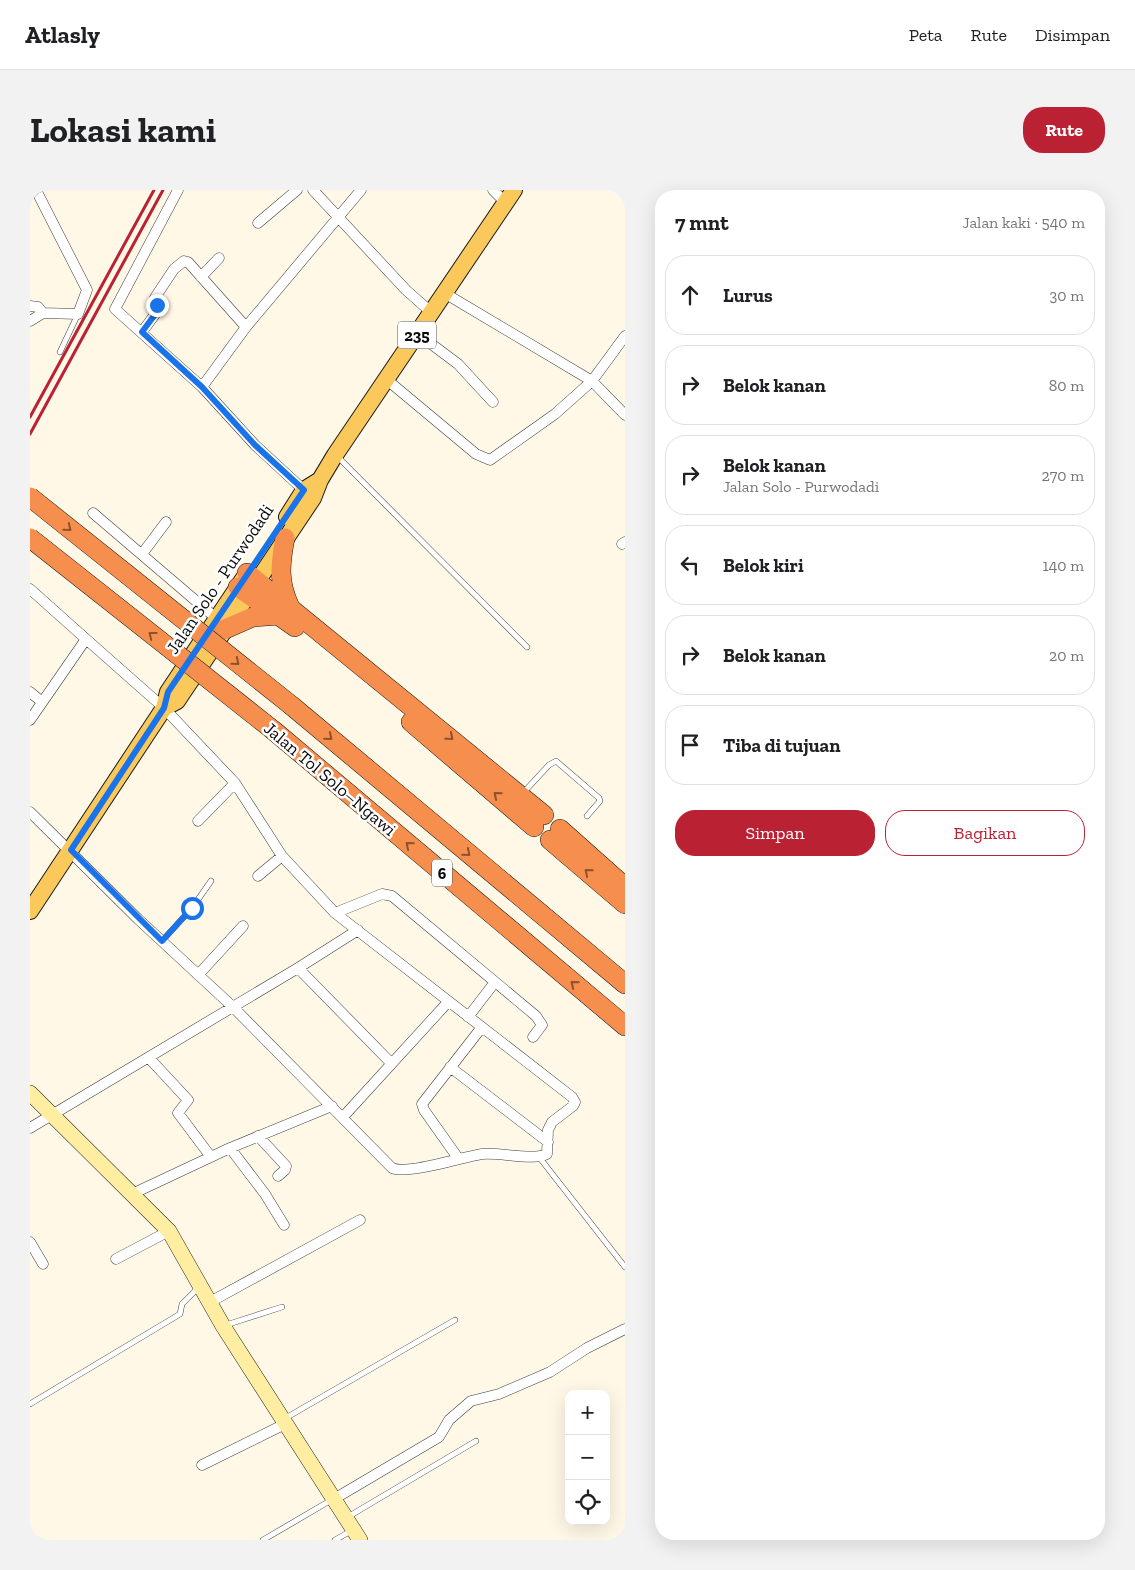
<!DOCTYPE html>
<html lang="id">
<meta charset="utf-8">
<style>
:root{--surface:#fff;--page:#f2f2f2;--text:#202124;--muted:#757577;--line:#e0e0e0;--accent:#ba2234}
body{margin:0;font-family:"Zilla Slab",serif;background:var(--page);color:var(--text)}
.controls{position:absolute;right:15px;bottom:15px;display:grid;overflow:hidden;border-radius:10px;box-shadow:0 5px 20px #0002}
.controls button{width:45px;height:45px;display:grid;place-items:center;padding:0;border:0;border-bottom:1px solid var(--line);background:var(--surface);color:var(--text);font:25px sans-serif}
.stop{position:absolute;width:15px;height:15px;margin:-11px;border:4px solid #1a73e8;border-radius:50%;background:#fff}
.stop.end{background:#1a73e8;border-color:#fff;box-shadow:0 1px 5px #0008}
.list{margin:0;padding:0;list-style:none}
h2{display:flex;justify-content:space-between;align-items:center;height:65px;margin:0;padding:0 20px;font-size:21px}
h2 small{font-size:16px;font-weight:400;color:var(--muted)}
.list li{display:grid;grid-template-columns:32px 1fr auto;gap:15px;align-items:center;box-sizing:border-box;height:80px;margin:0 10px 10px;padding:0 10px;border:1px solid var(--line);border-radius:20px}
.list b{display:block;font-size:19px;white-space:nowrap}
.list p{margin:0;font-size:16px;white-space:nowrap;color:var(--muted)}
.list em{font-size:16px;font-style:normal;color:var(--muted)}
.actions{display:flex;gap:10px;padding:15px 20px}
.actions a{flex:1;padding:11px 0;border:1px solid var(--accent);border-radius:20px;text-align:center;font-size:18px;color:var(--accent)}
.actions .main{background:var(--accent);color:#fff}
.icon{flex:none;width:28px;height:28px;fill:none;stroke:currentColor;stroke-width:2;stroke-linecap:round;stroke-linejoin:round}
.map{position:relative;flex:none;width:595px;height:1350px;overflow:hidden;border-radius:20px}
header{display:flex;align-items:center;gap:30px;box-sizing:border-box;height:70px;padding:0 25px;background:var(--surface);border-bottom:1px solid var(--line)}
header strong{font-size:24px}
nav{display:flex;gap:28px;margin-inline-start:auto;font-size:18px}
.intro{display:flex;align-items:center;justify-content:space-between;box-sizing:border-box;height:120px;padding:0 30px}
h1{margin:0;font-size:35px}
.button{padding:12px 22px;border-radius:20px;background:var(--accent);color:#fff;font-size:18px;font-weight:700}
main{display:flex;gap:30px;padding:0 30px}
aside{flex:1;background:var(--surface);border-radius:20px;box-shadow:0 5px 20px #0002}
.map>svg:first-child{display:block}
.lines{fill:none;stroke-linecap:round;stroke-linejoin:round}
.service-casing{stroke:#3d3d3d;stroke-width:6}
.minor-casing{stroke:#3d3d3d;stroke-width:11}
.secondary-casing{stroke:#2c2c2c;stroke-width:16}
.primary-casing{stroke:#1b1b1b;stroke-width:18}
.motorway-casing{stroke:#1b1b1b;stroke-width:20}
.service{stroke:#fff;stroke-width:5}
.minor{stroke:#fff;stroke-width:10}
.secondary{stroke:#ffeea2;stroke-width:15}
.primary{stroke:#fac85b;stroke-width:16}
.motorway{stroke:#f68e4d;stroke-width:19}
.rail{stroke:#ba2234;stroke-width:3}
.motorway-bridge-casing{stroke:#1b1b1b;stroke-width:20;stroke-linecap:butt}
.motorway-bridge{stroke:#f68e4d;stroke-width:19}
.oneway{stroke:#8c532f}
.route{stroke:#1a73e8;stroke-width:6}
.labels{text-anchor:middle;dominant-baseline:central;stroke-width:5;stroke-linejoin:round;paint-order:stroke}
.shield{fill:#fff;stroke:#545454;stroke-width:1}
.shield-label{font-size:16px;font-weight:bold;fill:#0a0a0a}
.street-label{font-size:18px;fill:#0a0a0a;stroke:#fff}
</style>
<header>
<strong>Atlasly</strong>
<nav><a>Peta</a><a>Rute</a><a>Disimpan</a></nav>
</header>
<div class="intro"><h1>Lokasi kami</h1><a class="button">Rute</a></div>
<main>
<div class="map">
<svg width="595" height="1350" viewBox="0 0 595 1350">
<rect width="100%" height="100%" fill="#fff8e7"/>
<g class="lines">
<defs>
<path id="service" d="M30 162 48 124
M308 267 497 457
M493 603 519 575 526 571 569 608 570 611 557 626
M132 751 162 718 181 691
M509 967 595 1077
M196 1135 252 1117
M0 1214 150 1124 152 1114 169 1097
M254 1229 425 1130
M316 1328 446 1251
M233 1350 303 1309
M305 1350 321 1341"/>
<path id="minor" d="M148 0 85 119 172 197 225 255 277 303
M283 0 376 100 402 123
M463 0 476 13
M228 33 267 0
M171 87 189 68
M416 104 562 191 595 225
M0 116 8 117 13 123 48 124 57 100 6 0
M0 131 13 123
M112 142 129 119 124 110 126 106 144 79 154 71 158 72 216 137
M388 144 428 174 463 212
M356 189 446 264 460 270 525 224 562 191 595 146
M172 197 216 137 331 0
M63 323 186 428
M592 354 595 352
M112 364 136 332
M0 399 56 449
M0 502 12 512
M0 530 56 449 134 518 205 593 252 666 305 723 542 907 545 912 543 916 522 932 518 940 517 964C505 971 469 962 452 964 432 967 377 985 362 978L203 817 108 729 0 622
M168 631 205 593
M228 686 252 666
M305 723 352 704 362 706 506 826 512 835 503 847
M268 778 361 873
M168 785 213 736
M438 827 465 792
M119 868 158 910 148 923 181 967
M420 877 518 952
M313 927 418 812
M0 938 268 778 328 740
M228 946 256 976 255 980 248 986
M200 958 235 1004 254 1035
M428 968 394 920 392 914 452 837
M102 1004 200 958 302 916
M0 1052 13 1074
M86 1069 139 1041
M180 1112 330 1030
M172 1275 257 1233
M304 1309 409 1247 419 1230 441 1211 469 1204 520 1182 557 1158 595 1139"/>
<path id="secondary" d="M0 903 139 1041 193 1136 330 1350"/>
<path id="primary" d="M257 327 274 300 290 290
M134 518 147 511 283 308 290 290 305 265 484 0
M0 721 134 518 138 502 214 388"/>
<path id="motorway" d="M255 348C250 374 248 392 260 417
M217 383 514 625
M208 397 265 437
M193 440 223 427 250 425
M262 516 595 794
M381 532 504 637
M243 540 595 836
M530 639 595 697
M520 650 595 714"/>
</defs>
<!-- service casing -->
<use href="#service" class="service-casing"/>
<!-- minor casing -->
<use href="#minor" class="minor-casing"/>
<!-- secondary casing -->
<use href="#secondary" class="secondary-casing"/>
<!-- primary casing -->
<use href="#primary" class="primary-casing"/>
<!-- motorway casing -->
<use href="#motorway" class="motorway-casing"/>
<!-- service -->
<use href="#service" class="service"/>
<!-- minor -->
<use href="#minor" class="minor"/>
<!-- secondary -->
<use href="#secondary" class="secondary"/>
<!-- primary -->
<use href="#primary" class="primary"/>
<!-- motorway -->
<use href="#motorway" class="motorway"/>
<!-- rail -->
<path class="rail" d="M0 227 124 0
M0 244 133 0"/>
<defs>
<path id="motorway-bridge" d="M0 307 262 516
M0 348 243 540"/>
</defs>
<!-- motorway-bridge casing -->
<use href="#motorway-bridge" class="motorway-bridge-casing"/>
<!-- motorway-bridge -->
<use href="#motorway-bridge" class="motorway-bridge"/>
</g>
<!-- one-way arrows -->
<defs><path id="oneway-chevron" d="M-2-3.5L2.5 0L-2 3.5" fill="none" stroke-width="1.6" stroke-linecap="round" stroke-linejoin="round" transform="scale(1.25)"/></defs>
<g class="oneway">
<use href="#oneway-chevron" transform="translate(38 338) rotate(39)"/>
<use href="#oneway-chevron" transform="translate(122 445) rotate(-142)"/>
<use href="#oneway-chevron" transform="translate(206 472) rotate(39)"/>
<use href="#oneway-chevron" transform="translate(299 547) rotate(40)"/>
<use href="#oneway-chevron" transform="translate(420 547) rotate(40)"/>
<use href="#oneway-chevron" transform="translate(467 605) rotate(-140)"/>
<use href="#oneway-chevron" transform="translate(379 655) rotate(-140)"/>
<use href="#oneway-chevron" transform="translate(437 663) rotate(40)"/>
<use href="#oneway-chevron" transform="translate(558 682) rotate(-140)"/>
<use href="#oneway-chevron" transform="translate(544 794) rotate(-140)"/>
</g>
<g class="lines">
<!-- route -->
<path class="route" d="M127 115 129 119 112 142 172 197 225 255 274 300 138 502 134 518 41 660 132 751 162 718"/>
</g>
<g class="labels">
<!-- shield labels -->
<g class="shield">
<rect x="368" y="131.5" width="38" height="27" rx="4"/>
<rect x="402" y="669.5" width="20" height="27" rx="4"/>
</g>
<g class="shield-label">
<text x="387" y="145">235</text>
<text x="412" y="683">6</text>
</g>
<!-- street labels -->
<g class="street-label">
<text transform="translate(190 389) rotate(-56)">Jalan Solo - Purwodadi</text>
<text transform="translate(300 589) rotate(40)">Jalan Tol Solo–Ngawi</text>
</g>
</g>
</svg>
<div class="controls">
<button>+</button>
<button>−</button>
<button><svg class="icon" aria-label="locate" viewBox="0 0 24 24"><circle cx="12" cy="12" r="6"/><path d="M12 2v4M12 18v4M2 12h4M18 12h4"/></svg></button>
</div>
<div class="stop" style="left:162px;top:718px"></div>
<div class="stop end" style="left:127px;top:115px"></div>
</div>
<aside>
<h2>7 mnt<small>Jalan kaki · 540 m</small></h2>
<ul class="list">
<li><svg class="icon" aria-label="ahead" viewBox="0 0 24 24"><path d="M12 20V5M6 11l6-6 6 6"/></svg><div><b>Lurus</b></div><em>30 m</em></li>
<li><svg class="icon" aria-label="right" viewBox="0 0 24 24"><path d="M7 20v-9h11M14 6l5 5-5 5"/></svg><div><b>Belok kanan</b></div><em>80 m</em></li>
<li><svg class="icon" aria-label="right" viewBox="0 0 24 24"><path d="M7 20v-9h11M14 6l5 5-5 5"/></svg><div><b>Belok kanan</b><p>Jalan Solo - Purwodadi</p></div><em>270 m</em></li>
<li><svg class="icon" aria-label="left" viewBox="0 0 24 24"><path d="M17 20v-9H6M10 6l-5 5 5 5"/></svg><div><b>Belok kiri</b></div><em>140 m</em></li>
<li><svg class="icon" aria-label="right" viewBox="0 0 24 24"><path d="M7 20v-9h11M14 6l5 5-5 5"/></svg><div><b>Belok kanan</b></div><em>20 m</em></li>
<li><svg class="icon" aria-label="arrive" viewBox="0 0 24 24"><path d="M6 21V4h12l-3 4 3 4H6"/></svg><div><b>Tiba di tujuan</b></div></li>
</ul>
<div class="actions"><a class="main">Simpan</a><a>Bagikan</a></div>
</aside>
</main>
